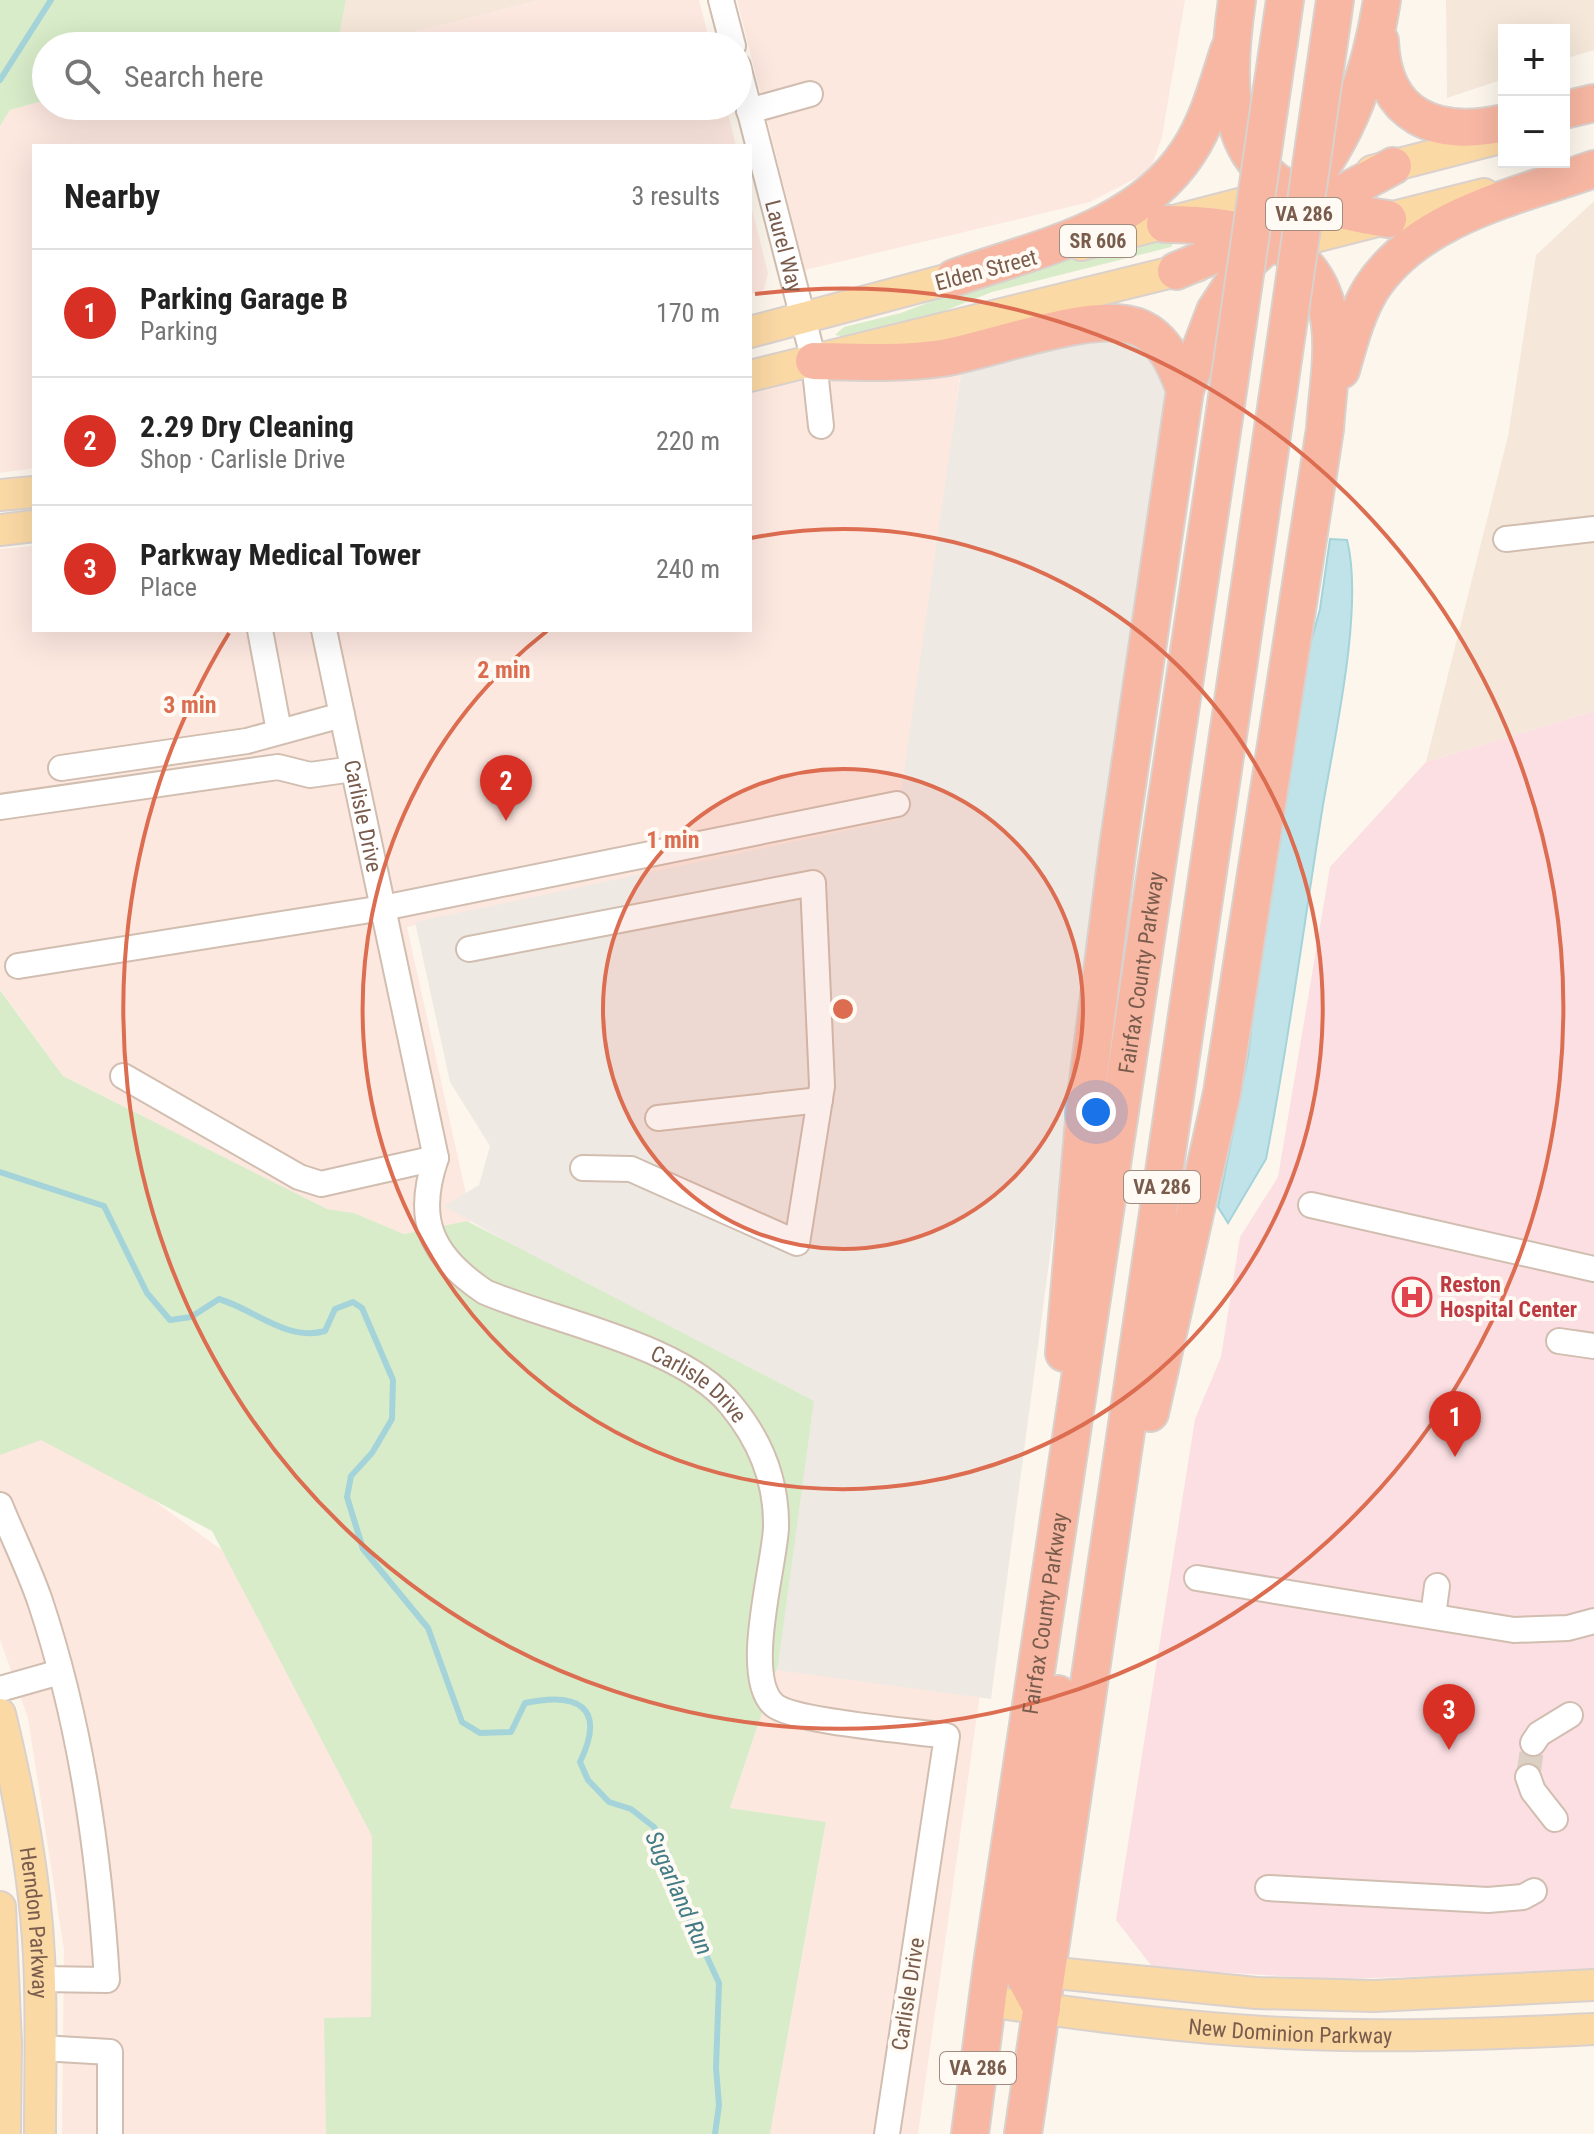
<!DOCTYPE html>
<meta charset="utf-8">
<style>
:root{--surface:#fff;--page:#f6f6f6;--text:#222;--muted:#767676;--line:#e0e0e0;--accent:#d93025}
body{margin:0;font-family:"Roboto Condensed",sans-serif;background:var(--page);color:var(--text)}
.controls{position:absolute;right:24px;top:24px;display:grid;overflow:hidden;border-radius:0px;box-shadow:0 8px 32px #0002}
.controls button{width:72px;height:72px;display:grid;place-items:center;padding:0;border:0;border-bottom:2px solid var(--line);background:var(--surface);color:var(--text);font:40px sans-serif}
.you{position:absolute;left:1096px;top:1112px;width:28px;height:28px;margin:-20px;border:6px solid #fff;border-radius:50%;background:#1a73e8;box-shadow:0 0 0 12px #1a73e833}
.badge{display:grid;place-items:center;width:52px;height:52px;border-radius:50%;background:var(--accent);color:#fff;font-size:26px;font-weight:700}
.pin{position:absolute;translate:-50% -66px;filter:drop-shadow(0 2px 4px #0008)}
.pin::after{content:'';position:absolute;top:42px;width:28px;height:24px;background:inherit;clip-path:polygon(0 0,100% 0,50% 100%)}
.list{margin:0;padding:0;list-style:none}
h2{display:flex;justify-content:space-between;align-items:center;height:104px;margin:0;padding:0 32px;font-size:34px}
h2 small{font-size:26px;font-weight:400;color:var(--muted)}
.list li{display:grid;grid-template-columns:52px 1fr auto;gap:24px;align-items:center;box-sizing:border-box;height:128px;padding:0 32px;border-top:2px solid var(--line)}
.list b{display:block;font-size:30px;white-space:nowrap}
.list p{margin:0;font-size:26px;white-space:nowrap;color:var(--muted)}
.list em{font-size:26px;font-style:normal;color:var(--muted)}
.icon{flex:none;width:44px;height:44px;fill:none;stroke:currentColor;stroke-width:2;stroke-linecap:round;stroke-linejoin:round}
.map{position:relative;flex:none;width:1594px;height:2134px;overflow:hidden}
.search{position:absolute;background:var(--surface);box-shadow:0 8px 32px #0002;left:32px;top:32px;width:720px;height:88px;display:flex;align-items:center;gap:20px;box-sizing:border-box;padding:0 28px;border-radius:44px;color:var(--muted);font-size:30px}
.panel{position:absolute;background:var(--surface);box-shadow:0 8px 32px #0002;left:32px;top:144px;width:720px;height:488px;border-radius:0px}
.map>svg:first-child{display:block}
.residential{fill:#f5e8da}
.commercial{fill:#fde8e0}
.industrial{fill:#efe9e4}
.medical{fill:#fbdfe3}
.green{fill:#d8ecc9}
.water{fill:#bfe3e8;stroke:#a5d3da;stroke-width:2}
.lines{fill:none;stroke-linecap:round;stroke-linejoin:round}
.stream{stroke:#a5d3da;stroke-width:6}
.minor-tunnel{stroke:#dcd0c4;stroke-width:24;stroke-dasharray:24 12;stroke-linecap:butt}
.minor-casing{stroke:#d1beb0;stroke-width:28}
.major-casing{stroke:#dad1cd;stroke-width:34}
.highway-casing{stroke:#dad1cd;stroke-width:40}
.minor{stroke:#fff;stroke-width:24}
.major{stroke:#fbd9a5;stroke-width:30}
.highway{stroke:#f7b7a3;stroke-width:36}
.highway-bridge-casing{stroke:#dad1cd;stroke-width:40;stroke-linecap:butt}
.highway-bridge{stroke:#f7b7a3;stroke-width:36}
.ring{fill:none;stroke:#dc6d51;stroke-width:4}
.labels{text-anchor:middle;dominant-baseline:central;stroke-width:8;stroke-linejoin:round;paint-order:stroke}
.shield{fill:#fffaf3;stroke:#a28b7f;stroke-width:2}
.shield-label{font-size:20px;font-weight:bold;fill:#7a5c4d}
.street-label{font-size:22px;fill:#7a5c4d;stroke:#fffaf3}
.health-label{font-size:22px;font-weight:bold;fill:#be3a42;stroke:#fffaf3;text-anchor:start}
.water-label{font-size:24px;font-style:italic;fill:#437c86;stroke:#fffaf3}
.centre{fill:#dc6d51;stroke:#fffaf3;stroke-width:4}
.ring-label{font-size:24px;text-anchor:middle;font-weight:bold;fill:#dc6d51;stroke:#fffaf3;stroke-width:8;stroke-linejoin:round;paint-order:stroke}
</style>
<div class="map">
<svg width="1594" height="2134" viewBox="0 0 1594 2134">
<rect width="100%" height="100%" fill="#fdf6ec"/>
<!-- residential -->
<path class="residential" d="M346 0H540L361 46H337Z
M1446 0H1594V50L1564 59V30H1504V79L1447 98Z
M1594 201V711L1426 762 1508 436 1536 255Z"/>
<!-- commercial -->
<path class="commercial" d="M540 0H699L711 46H361Z
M737 0H1185L1162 137 1150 171 1090 202 805 270Z
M46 100V106H726L736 146H34V468L0 473V126L10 110Z
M750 202 768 273 764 290 750 294Z
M966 332 901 820 407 927 472 1221 404 1234 354 1213 327 1209 63 1076 0 989V549L34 546V630H750V388Z
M0 1389 266 1582 386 1850 366 2134H62L64 1950 28 1718 0 1640Z
M778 1665 980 1694 918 2134H770L826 1823 730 1808Z"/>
<!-- industrial -->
<path class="industrial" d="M1103 325 1147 336 1167 376 991 1699 776 1670 812 1415 444 1206 479 1185 490 1146 450 1082 415 922 897 820 963 359Z"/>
<!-- medical -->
<path class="medical" d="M1594 711V1972L1330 1979 1153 1968 1116 1920 1195 1419 1221 1357 1240 1237 1278 1177 1330 867 1426 762Z"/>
<!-- green -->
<path class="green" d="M0 0H346L337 46H293L279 37 245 46H46V100L10 110 0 126Z
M1168 233 1175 239 1171 247 992 292 924 319 847 337 835 335 844 327 901 313 987 280Z
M0 990 63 1076 327 1209 354 1213 404 1234 467 1221 814 1401 778 1665 730 1808 826 1822 770 2134H326L324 2018 371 2017 372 1836 212 1531 41 1440 0 1455Z"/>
<!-- water -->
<path class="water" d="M1330 539 1347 540C1364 606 1335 735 1323 805 1304 923 1289 1041 1266 1159L1228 1223 1218 1207 1248 1056 1263 931 1306 660 1320 609Z"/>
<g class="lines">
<!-- stream -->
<path class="stream" d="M0 80 51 0
M0 1172 104 1206 147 1293 170 1320 191 1317 219 1299C253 1309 288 1342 325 1331L335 1309 353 1302 362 1308 393 1380 392 1419 372 1453 351 1476 347 1497 363 1549 428 1628 462 1722 480 1733 511 1732 525 1703C577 1692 607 1706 580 1762L588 1780 609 1802 631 1809 654 1827 669 1856 679 1896 719 1983 716 2068 719 2105 715 2134"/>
<!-- minor-tunnel -->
<path class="minor-tunnel" d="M1528 1777 1533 1743"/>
<defs>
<g id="minor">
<path d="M721 0 733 46"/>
<path id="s1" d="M738 66 814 361 821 426"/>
<path d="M749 111 810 94"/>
<path d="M1506 539 1594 529"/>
<path d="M260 630 279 731"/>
<path id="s2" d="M324 630 436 1158C415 1219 430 1255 485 1292 555 1322 683 1345 731 1405 760 1440 777 1482 776 1528 774 1568 742 1677 774 1705 794 1722 915 1731 947 1736L887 2134"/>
<path d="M61 768 247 741 342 715"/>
<path d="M0 807 278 767 310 775 353 769"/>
<path d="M469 949 813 883 822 1086 797 1243 631 1169 583 1168"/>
<path d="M18 966 383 908 897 804"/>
<path d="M123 1076 299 1177 321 1184 436 1158"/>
<path d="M658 1118 820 1100"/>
<path d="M1311 1205 1594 1269"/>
<path d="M1559 1341 1594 1346"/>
<path d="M0 1505C13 1537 29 1569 40 1601 81 1724 99 1852 107 1980L40 1979"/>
<path d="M1197 1578 1514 1630 1568 1628 1594 1621"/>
<path d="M1433 1616 1437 1586"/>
<path d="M0 1689 60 1672"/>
<path d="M1533 1743 1539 1734 1570 1715"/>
<path d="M1528 1777 1533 1791 1555 1819"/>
<path d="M1268 1888 1488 1900 1523 1897 1534 1891"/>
<path d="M41 2048 110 2052V2134"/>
</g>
<g id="major">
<path d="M1372 171 1504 137"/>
<path d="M1081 245 1274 195"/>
<path d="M1279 246 1484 194"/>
<path d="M750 332 976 272"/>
<path d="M750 376 1197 266"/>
<path d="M0 495 34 492"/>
<path d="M0 530 34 526"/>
<path id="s3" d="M0 1714C19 1793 35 1874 39 1956 42 2015 40 2075 40 2134"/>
<path d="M0 1907 6 2043 5 2134"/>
<path d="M1026 1970 1256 1993 1374 1996 1594 1985"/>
<path id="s4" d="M986 2001C1085 2015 1184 2028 1283 2033 1387 2038 1491 2034 1594 2029"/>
</g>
<g id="highway">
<path d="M1237 0C1217 139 1241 198 1388 219"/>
<path d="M1331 28 1335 0"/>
<path d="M1279 41 1285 0"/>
<path d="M1380 41C1383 117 1436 138 1504 123"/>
<path d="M1564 110 1594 103"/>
<path d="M1302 192C1349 137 1371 70 1382 0"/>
<path d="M1176 271 1214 255 1259 226"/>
<path d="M954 278C1036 249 1138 229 1188 152 1208 122 1218 84 1229 50"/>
<path d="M814 361C857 362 899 364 942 358 993 350 1095 308 1140 328 1165 339 1176 366 1185 390"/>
<path d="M1341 370C1349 342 1356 314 1371 289 1418 216 1518 196 1594 169"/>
<path d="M1064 1353 1086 1097 1118 847 1185 390 1215 311 1245 265 1298 217 1393 166"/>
<path d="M1150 1413 1222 1093 1325 429C1327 395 1334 358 1330 324 1319 236 1239 224 1165 224"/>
<path d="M1042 2009 1021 1970 1058 1694"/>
<path id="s5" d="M970 2134 992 1965 1225 411"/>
<path d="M1023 2134 1277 401"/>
</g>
</defs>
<!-- minor casing -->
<use href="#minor" class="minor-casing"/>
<!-- major casing -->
<use href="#major" class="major-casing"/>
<!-- highway casing -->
<use href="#highway" class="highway-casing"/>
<!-- minor -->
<use href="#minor" class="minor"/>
<!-- major -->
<use href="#major" class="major"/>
<!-- highway -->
<use href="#highway" class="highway"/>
<defs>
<path id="highway-bridge" d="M1277 401 1331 28
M1225 411 1279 41"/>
</defs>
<!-- highway-bridge casing -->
<use href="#highway-bridge" class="highway-bridge-casing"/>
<!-- highway-bridge -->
<use href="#highway-bridge" class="highway-bridge"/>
</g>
<!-- distance rings -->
<circle cx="843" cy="1009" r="240" fill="#dc6d51" fill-opacity=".12"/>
<g class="ring">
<circle cx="843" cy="1009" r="240"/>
<path d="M751 538A480 480 0 1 1 547 631"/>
<path d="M755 294A720 720 0 1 1 229 633"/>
</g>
<!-- icons -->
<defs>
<symbol id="hospital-ring" viewBox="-11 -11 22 22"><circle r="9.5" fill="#fffaf3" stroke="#e0444e" stroke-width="1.5"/><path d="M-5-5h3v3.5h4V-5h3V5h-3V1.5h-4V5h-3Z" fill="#e0444e"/></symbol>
</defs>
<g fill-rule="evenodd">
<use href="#hospital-ring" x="1390" y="1275" width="44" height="44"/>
</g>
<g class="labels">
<!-- shield labels -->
<g class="shield">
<rect x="1266" y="198" width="76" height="32" rx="6"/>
<rect x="1060" y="225" width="76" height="32" rx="6"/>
<rect x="1124" y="1171" width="76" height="32" rx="6"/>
<rect x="940" y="2052" width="76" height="32" rx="6"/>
</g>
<g class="shield-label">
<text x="1304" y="214">VA 286</text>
<text x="1098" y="241">SR 606</text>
<text x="1162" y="1187">VA 286</text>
<text x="978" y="2068">VA 286</text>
</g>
<!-- street labels -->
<g class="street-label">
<text stroke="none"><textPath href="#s1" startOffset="186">Laurel Way</textPath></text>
<text transform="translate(986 270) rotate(-15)">Elden Street</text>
<text stroke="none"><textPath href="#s2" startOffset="190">Carlisle Drive</textPath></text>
<text stroke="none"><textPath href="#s5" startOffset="1174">Fairfax County Parkway</textPath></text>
<text stroke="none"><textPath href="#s2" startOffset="932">Carlisle Drive</textPath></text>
<text stroke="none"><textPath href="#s5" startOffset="526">Fairfax County Parkway</textPath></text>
<text stroke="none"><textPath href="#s3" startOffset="212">Herndon Parkway</textPath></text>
<text transform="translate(908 1994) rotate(-81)">Carlisle Drive</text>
<text stroke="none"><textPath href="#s4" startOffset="306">New Dominion Parkway</textPath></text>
</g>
<!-- health labels -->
<g class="health-label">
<text x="1440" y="1284">Reston<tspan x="1440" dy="25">Hospital Center</tspan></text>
</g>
<!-- water labels -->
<g class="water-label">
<text transform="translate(679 1893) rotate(66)">Sugarland Run</text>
</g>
</g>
<circle cx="843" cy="1009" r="12" class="centre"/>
<g class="ring-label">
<text x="504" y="678">2 min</text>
<text x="190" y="713">3 min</text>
<text x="673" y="848">1 min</text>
</g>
</svg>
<div class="controls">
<button>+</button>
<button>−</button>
</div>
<div class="you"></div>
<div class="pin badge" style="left:1455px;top:1457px">1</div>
<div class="pin badge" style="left:506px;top:821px">2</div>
<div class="pin badge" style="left:1449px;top:1750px">3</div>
<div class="search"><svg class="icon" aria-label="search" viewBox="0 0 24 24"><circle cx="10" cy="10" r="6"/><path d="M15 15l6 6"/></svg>Search here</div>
<section class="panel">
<h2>Nearby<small>3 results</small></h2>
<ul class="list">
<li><span class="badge">1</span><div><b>Parking Garage B</b><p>Parking</p></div><em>170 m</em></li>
<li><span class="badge">2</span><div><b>2.29 Dry Cleaning</b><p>Shop · Carlisle Drive</p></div><em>220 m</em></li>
<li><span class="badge">3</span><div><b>Parkway Medical Tower</b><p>Place</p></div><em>240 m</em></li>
</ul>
</section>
</div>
